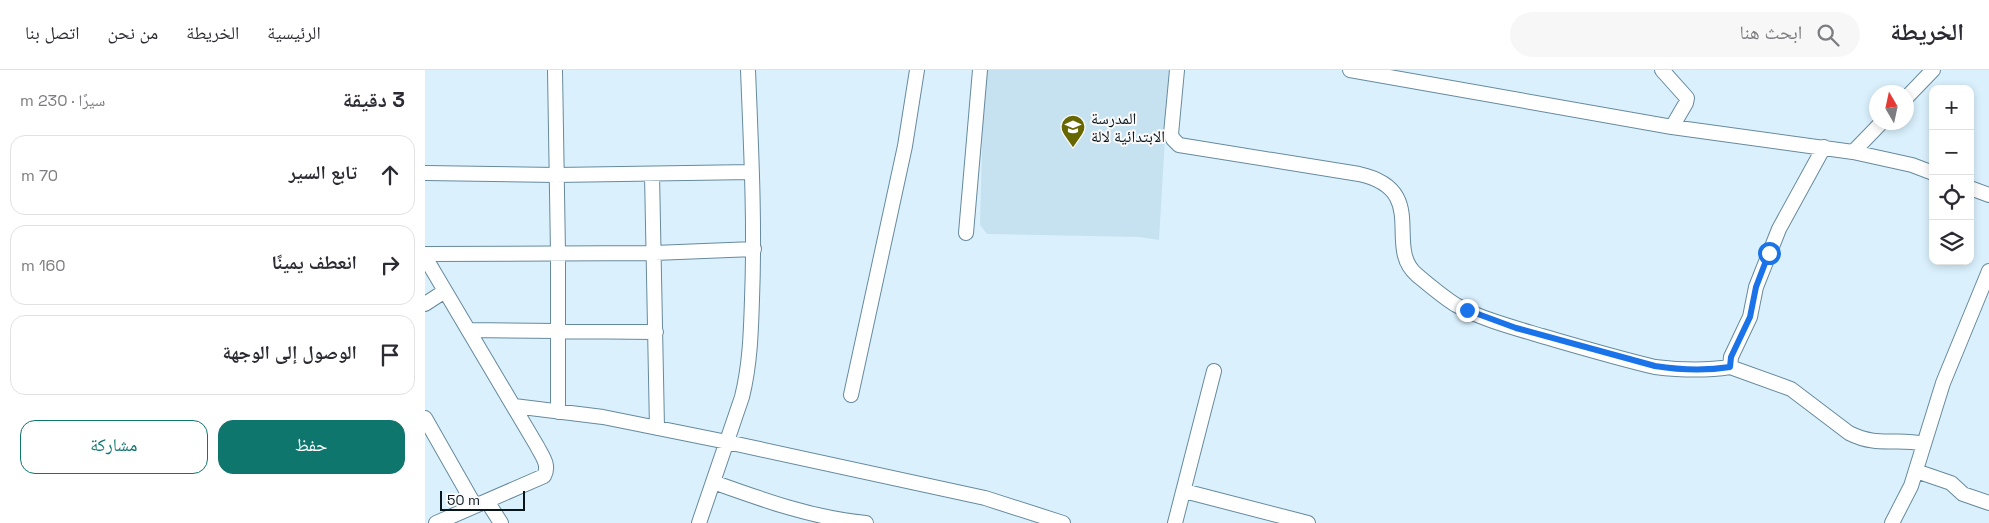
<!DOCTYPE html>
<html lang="ar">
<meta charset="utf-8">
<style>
:root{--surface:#fff;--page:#f7f7f7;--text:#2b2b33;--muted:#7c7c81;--line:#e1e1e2;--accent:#0f766e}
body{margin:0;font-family:"Space Grotesk","Noto Naskh Arabic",sans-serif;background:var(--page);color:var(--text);direction:rtl}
.controls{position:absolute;right:15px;top:15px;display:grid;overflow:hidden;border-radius:10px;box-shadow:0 2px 8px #0003}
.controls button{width:45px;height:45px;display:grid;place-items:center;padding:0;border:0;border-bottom:1px solid var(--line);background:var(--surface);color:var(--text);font:25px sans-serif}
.compass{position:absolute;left:1444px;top:15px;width:45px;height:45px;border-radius:50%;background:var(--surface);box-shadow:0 2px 8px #0003;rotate:351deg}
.scale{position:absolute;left:15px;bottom:12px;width:85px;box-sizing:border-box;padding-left:5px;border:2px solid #07151c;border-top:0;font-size:14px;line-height:18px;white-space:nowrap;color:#07151c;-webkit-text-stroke:4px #fafafa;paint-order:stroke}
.stop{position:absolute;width:15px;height:15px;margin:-11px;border:4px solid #1a73e8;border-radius:50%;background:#fff}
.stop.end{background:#1a73e8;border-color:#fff;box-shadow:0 1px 5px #0008}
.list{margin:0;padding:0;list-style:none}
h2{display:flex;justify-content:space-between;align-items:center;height:65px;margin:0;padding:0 20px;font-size:21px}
h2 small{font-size:16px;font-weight:400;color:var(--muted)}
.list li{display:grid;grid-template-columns:32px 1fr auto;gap:15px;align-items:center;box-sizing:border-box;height:80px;margin:0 10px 10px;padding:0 10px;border:1px solid var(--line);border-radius:15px}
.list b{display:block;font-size:19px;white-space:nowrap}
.list em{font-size:16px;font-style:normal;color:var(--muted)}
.actions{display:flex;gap:10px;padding:15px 20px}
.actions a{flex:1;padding:11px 0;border:1px solid var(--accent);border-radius:15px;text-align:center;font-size:18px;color:var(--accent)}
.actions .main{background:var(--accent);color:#fff}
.icon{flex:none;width:28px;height:28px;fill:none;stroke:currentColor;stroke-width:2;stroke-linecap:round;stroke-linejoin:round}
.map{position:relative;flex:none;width:1564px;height:453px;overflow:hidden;direction:ltr}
header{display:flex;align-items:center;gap:30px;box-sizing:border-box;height:70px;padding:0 25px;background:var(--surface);border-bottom:1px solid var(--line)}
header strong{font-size:24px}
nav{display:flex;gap:28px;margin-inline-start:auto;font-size:18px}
.search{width:350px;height:45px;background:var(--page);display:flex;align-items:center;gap:12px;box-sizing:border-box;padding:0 18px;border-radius:28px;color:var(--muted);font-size:19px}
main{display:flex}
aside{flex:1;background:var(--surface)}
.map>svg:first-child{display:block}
.built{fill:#c6e1f0}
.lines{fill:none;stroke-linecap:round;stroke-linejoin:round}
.minor-casing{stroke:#668a9d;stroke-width:16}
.minor{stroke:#fff;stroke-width:14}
.route{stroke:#1a73e8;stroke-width:6}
.labels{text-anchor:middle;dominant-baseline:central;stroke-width:4;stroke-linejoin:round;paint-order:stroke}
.poi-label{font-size:16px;fill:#07151c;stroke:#fafafa;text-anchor:start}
</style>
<header>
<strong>الخريطة</strong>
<div class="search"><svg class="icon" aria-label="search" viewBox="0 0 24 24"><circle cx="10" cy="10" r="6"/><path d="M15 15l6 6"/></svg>ابحث هنا</div>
<nav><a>الرئيسية</a><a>الخريطة</a><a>من نحن</a><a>اتصل بنا</a></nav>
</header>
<main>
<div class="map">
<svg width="1564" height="453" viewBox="0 0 1564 453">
<rect width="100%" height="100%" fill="#daf1fd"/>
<!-- built -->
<path class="built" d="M559 0H744L734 170 715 167 562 164 555 155Z"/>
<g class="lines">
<defs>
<path id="minor" d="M130 0 133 183V342
M752 0 746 64 748 69 754 75 934 104C1006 120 958 177 992 205 1004 215 1018 227 1031 235 1056 249 1090 258 1117 266 1155 277 1192 288 1230 297 1255 300 1280 301 1305 297
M925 0 1247 57 1428 82 1487 95 1508 103
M1237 0 1262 28 1261 33 1247 57
M1482 27 1508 0
M1399 77 1354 159 1331 217 1325 247 1306 287 1305 297 1366 319 1424 363C1454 378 1471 367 1499 374
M1428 82 1457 52
M0 103 131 105 327 102
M227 104 232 358
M1545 118 1564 125
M541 163 555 0
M0 184 229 183 329 179
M0 187 112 376C117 386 125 395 119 406L11 453
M0 234 20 221
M44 260 231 262
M426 325 480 76 492 0
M89 336 178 347 302 372 560 428 638 453
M0 348 50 436
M1491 401 1526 413 1538 424 1564 433
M288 412C338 430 388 448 441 453
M759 421 883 453
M62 431 76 453
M274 453 317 327C325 295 326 262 327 229 330 152 326 76 323 0
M750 453 789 301
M1467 453 1486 416 1518 313 1564 201"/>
</defs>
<!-- minor casing -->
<use href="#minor" class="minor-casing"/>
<!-- minor -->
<use href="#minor" class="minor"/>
</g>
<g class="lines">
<!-- route -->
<path class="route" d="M1042 240 1091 258 1230 296C1255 300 1280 301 1305 297L1306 287 1325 247 1331 217 1344 183"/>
</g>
<!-- icons -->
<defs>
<symbol id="school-pin" viewBox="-11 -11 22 30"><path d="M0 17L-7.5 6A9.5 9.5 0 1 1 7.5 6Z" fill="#676701" stroke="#fafafa"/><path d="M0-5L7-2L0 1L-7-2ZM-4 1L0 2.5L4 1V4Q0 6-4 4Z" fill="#fff"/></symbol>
</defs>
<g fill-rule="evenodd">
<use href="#school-pin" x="634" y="43" width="28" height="38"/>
</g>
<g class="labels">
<!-- poi labels -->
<g class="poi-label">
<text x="666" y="48">المدرسة<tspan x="666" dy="18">الابتدائية لالة</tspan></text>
</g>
</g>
</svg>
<div class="controls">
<button>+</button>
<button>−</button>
<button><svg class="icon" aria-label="locate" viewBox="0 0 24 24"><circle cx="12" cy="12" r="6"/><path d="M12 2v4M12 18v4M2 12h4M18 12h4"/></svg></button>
<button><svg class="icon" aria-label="layers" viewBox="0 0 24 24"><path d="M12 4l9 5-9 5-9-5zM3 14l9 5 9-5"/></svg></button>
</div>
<svg class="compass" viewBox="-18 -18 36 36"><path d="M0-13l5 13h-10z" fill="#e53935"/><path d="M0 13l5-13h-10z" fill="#7c7c81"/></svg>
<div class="scale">50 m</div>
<div class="stop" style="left:1344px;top:183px"></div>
<div class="stop end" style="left:1042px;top:240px"></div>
</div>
<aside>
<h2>3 دقيقة<small>سيرًا · 230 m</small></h2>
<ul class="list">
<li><svg class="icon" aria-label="ahead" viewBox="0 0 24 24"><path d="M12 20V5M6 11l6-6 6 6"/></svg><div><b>تابع السير</b></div><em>70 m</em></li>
<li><svg class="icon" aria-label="right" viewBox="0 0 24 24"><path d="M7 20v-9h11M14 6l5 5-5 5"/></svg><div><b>انعطف يمينًا</b></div><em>160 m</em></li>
<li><svg class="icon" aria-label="arrive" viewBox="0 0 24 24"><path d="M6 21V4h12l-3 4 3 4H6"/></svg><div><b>الوصول إلى الوجهة</b></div></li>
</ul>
<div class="actions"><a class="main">حفظ</a><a>مشاركة</a></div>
</aside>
</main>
